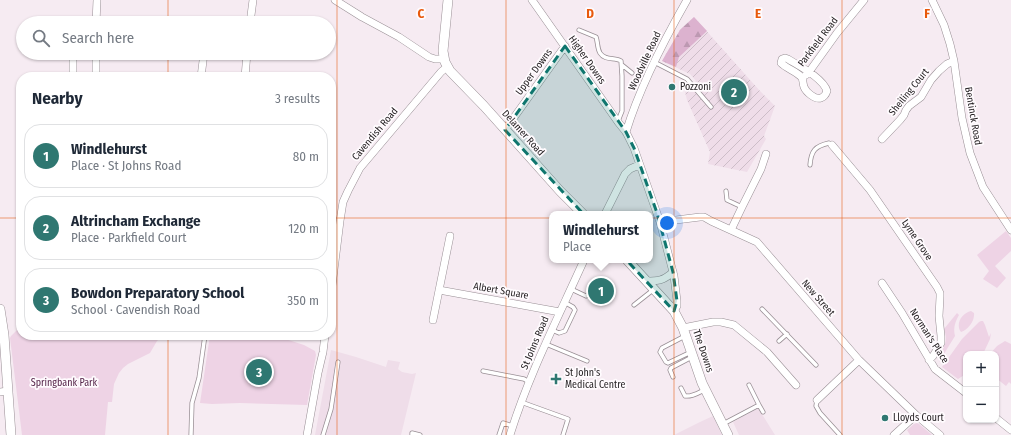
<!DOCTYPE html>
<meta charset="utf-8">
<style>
:root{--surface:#fff;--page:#f6f6f7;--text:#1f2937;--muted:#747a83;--line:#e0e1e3;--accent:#2f7771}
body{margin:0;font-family:"Fira Sans Condensed",sans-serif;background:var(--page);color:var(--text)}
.controls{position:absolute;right:12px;bottom:12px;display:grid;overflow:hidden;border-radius:8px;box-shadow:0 1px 3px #0004}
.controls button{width:36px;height:36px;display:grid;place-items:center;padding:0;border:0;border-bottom:1px solid var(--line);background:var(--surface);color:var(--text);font:20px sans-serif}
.you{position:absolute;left:667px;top:223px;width:14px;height:14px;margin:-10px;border:3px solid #fff;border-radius:50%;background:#1a73e8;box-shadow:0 0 0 6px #1a73e833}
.badge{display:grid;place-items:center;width:26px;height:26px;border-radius:50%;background:var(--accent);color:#fff;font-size:13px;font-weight:700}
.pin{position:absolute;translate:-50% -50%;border:2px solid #fff;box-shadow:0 1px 4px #0006}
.popup{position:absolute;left:549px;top:211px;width:104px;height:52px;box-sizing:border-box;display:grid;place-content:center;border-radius:8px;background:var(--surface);filter:drop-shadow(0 1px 3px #0005);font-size:13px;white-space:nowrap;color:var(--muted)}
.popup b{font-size:15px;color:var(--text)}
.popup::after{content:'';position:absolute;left:50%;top:100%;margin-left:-8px;border:8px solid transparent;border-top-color:var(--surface)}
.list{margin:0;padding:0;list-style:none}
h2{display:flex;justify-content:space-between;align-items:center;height:52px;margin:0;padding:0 16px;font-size:17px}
h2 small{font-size:13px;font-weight:400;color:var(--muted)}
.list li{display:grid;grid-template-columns:26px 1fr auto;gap:12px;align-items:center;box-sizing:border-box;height:64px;margin:0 8px 8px;padding:0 8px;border:1px solid var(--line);border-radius:16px}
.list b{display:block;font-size:15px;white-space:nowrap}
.list p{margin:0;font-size:13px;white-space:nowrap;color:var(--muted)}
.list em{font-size:13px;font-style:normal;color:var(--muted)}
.icon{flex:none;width:22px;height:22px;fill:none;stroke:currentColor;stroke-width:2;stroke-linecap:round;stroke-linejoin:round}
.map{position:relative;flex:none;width:1011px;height:435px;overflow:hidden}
.search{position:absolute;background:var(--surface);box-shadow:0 1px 3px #0004;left:16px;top:16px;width:320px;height:44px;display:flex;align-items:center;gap:10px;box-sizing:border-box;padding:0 14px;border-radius:22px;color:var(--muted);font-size:15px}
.panel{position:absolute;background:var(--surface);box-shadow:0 1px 3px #0004;left:16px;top:72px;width:320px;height:268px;border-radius:16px}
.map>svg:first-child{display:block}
.built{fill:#efdde9}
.industrial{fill:url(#industrial-furrows)}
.green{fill:#eed3e5}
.forest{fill:url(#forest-firs)}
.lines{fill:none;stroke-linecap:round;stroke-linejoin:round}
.service-casing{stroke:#998f95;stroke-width:5}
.minor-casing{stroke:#998f95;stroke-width:8}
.tertiary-casing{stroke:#998f95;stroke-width:10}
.service{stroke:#fff;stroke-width:3.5}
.minor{stroke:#fff;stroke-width:7}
.tertiary{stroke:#fff;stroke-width:9}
.marked{fill:#0f766e;fill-opacity:0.2;stroke:#0f766e;stroke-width:3;stroke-dasharray:8 5;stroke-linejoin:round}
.grid{fill:none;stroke:#e8590c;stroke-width:1;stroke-opacity:0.55}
.poi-dot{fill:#2f7771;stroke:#fffbfe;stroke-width:1.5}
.labels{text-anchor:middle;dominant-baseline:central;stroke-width:3.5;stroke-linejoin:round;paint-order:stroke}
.street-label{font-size:10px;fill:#272325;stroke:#fffbfe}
.poi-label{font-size:10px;fill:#272325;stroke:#fffbfe;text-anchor:start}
.park-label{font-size:10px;fill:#501e44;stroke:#fffbfe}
.grid-label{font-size:13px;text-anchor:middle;font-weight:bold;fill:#e8590c;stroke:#fffbfe;stroke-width:3.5;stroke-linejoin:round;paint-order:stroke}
</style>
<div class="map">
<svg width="1011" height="435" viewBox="0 0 1011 435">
<defs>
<pattern id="industrial-furrows" width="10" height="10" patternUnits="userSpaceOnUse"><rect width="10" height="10" fill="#efdde9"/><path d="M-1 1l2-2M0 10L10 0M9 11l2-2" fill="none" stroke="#cdbdc8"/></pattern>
<pattern id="forest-firs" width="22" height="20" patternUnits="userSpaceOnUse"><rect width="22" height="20" fill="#dcb2cf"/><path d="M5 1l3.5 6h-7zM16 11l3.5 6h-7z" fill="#bd99b2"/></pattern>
</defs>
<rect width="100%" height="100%" fill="#f6ebf2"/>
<!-- built -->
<path class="built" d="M331 350 356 357 386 367 388 360 400 362 398 369 402 372 412 374 416 373 401 435H315Z
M758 408 775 435H739L733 422Z
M713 416 722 435H674L700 422Z"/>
<!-- industrial -->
<path class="industrial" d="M694 17 760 91 775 106 764 136 766 139 747 172 708 164 710 152 687 100 685 92 696 81 690 74 662 61 680 30Z"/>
<!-- green -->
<path class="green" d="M1006 231 1011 238V251L995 266 1006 278 997 288 983 279 989 271 977 255Z
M971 311 974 313C975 321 968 330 961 332 955 324 962 313 971 311Z
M957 313 959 315C955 322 953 328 955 336L939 362C939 348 950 346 944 329Z
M981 321H983L985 325 989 337 991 333 990 339 983 354H966V374L958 379 942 367 962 339 979 322Z
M21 326V335H164L157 341 150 353 128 364 123 368 119 373 114 384 112 402H108L105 435H22L10 338 11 336Z
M210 335H273L304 345 315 351 316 355 307 405 240 403 212 404 200 403Z
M1005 341 1011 344V384L1009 382 1006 386 996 378V354H990L997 346Z
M917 423 919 424 932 435H910L907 430 914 424Z"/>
<!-- forest -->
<path class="forest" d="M694 17 707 31 679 57 676 67 662 61 680 30Z"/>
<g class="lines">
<defs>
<path id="service" d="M579 30 596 37C598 42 597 48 600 53 605 61 615 57 621 61L622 76V111L618 121
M654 62 687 79 711 107
M622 65 632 73
M810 165C811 151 815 146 829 143L832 145
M726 191 727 200 742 207
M571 289 586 296 588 295 594 284
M634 305 653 290
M762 309 816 365
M552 330 559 333 565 331 575 310 573 307 564 302
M685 336 662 348 660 352 666 362 668 363 691 352
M779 341 787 334
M546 344 587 361
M483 371 524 379 529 382
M673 377 670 370 671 368 692 357
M681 388 685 396C692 397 698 393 704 390
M817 400 816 406 820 413 840 435
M521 402 568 419 563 435
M759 405 763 412
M723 424 759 405 749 385
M191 435 192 403 199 378 205 335
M323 435 331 409 338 362
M412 435V433L420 435
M499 435 503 423 513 426"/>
<path id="minor" d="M335 0 362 17 399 37 429 57 435 59H444
M532 0 618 122 626 132 634 148 660 222 674 276 677 301V306L674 311
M932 0 944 25 950 44 954 61 962 118 970 153 983 187 1011 230
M96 23 97 0
M250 23 253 0
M96 53V77
M785 58 788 59C799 66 823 78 827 91 826 94 824 97 821 98 815 100 806 92 804 87 803 84 803 80 802 78 798 72 787 69 781 63L782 59Z
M806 75 809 72 837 33 864 0
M73 77V53
M201 77 204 53
M245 77 247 53
M505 130 565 46
M626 132C640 86 663 42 687 0
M882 139 900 120 904 115 906 110 909 106 921 97 931 80 939 71 947 64 954 61
M832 145 870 190 937 287 940 293V297L939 316 941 336V343L933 356 929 360
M605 214 625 174 630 169 639 165
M660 222 700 217H704L711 221 757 242 859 360 916 415 940 435
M731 230 742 207 761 169 766 154
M646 281C658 281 663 281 673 272
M882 283 902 313 935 369 966 393
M439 290 560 312
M331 294 340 221 343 202 348 191 360 168 441 72 447 67
M433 320 450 236
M683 328 713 322H721L734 325 767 352 796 385
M0 392 8 391
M817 400 859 360
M996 418 1011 430
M307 435 318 373 323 352 325 335
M510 435C529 374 558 318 584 260
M894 435 916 415"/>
<path id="tertiary" d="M448 0 443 51 445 62 450 71 484 106 560 191 583 214
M627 260 674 311 683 328 702 383 728 435
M0 309 4 335 11 435"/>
</defs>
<!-- service casing -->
<use href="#service" class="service-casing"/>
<!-- minor casing -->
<use href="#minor" class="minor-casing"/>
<!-- tertiary casing -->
<use href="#tertiary" class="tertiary-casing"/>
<!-- service -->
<use href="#service" class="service"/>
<!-- minor -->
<use href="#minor" class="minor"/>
<!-- tertiary -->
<use href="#tertiary" class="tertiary"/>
</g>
<!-- marked area -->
<path class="marked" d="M565 46 626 132 634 148 657 213 673 272 677 301 674 311 505 130Z"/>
<!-- grid -->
<path class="grid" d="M168 0V23M337 0V435M506 0V435M674 0V435M842 0V435M168 53V77M0 218H21M331 218H1011M168 335V435"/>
<!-- markers -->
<g class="poi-dot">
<circle cx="672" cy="87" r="4"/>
<path d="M554 373h4v4h4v4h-4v4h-4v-4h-4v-4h4z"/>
<circle cx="885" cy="418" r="4"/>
</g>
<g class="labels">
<!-- street labels -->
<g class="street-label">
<text transform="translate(818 42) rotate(-53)">Parkfield Road</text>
<text transform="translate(587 60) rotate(55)">Higher Downs</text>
<text transform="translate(645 61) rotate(-65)">Woodville Road</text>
<text transform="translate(534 72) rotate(-54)">Upper Downs</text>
<text transform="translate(909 92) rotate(-51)">Sheiling Court</text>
<text transform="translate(973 116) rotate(80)">Bentinck Road</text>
<text transform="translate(523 133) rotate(48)">Delamer Road</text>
<text transform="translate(375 134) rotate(-50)">Cavendish Road</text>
<text transform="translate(917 240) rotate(56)">Lyme Grove</text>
<text transform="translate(501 291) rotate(10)">Albert Square</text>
<text transform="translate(818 298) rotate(49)">New Street</text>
<text transform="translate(929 336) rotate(57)">Norman's Place</text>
<text transform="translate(535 343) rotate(-67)">St Johns Road</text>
<text transform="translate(703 351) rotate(71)">The Downs</text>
</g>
<!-- poi labels -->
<g class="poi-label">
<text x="680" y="87">Pozzoni</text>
<text x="565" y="373">St John's<tspan x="565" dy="12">Medical Centre</tspan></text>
<text x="893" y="418">Lloyds Court</text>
</g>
<!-- park labels -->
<g class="park-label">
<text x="64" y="383">Springbank Park</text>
</g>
</g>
<g class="grid-label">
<text x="421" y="18">C</text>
<text x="590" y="18">D</text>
<text x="758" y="18">E</text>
<text x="927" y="18">F</text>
</g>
</svg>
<div class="controls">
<button>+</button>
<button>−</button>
</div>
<div class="you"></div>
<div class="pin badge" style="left:601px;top:291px">1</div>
<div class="popup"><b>Windlehurst</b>Place</div>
<div class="pin badge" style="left:734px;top:92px">2</div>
<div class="pin badge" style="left:259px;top:372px">3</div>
<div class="search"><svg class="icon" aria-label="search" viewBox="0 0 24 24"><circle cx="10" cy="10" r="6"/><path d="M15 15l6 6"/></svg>Search here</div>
<section class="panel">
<h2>Nearby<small>3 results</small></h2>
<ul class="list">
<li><span class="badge">1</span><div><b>Windlehurst</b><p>Place · St Johns Road</p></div><em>80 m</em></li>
<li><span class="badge">2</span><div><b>Altrincham Exchange</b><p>Place · Parkfield Court</p></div><em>120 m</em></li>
<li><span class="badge">3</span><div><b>Bowdon Preparatory School</b><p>School · Cavendish Road</p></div><em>350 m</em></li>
</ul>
</section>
</div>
